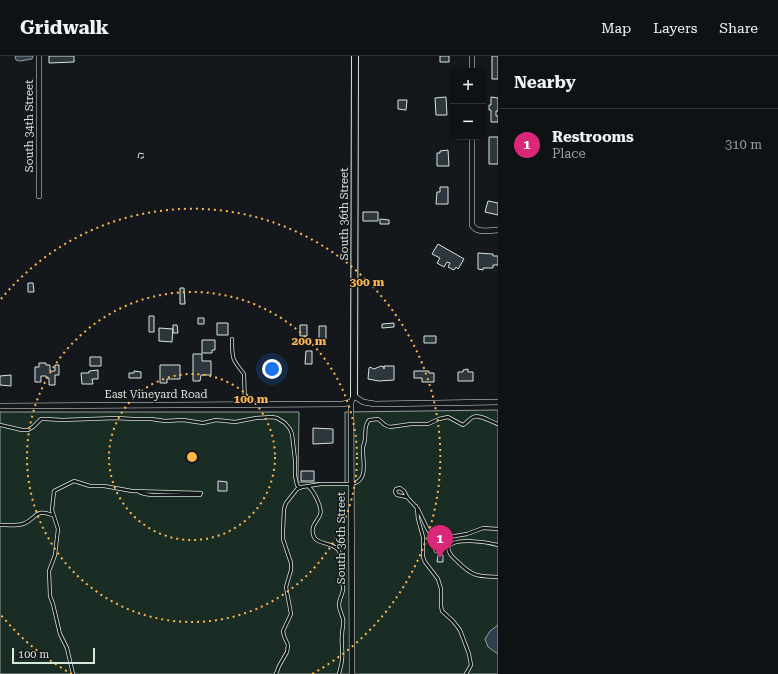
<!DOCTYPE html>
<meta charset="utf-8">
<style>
:root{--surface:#0f1215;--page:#1d2022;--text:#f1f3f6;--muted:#9b9ea0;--line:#2f3234;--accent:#db2777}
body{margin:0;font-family:"Roboto Serif",serif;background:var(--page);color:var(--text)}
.controls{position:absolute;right:12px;top:12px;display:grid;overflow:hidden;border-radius:8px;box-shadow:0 2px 6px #0003}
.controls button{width:36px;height:36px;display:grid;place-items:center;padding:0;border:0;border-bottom:1px solid var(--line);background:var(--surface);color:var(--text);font:20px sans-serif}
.scale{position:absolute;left:12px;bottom:10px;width:83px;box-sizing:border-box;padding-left:4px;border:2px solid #d8e6dc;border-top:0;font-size:11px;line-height:14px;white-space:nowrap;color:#d8e6dc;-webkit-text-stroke:3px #14181c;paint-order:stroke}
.you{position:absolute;left:272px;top:313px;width:14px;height:14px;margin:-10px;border:3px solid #fff;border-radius:50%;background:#1a73e8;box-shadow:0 0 0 6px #1a73e833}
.badge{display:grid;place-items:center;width:26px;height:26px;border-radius:50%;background:var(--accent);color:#fff;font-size:13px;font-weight:700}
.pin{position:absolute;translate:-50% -33px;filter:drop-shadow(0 1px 2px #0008)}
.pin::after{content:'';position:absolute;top:21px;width:14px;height:12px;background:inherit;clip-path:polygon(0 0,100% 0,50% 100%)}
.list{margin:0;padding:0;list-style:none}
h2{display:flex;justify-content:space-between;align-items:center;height:52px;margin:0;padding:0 16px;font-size:17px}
h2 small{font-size:13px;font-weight:400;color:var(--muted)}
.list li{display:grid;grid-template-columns:26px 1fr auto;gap:12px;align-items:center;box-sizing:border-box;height:72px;padding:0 16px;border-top:1px solid var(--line)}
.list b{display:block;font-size:15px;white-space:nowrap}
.list p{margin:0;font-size:13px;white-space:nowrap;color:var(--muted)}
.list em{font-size:13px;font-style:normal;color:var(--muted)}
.map{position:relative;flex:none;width:498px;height:618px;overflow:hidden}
header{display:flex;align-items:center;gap:24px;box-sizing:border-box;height:56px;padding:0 20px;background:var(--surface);border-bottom:1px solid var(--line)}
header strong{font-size:19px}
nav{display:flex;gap:22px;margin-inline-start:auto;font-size:14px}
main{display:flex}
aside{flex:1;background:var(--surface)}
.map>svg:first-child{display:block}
.green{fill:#1a2d24;stroke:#939e99}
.water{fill:#2f3f4d;stroke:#939e99}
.building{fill:#2c363c;stroke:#d8e6dc}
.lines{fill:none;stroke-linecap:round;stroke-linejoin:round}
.service-casing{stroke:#d8e6dc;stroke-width:4}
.minor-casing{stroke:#d8e6dc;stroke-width:6}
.tertiary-casing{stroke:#d8e6dc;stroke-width:8}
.service{stroke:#14181c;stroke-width:2.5}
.minor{stroke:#14181c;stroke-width:5}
.tertiary{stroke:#14181c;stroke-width:6}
.fence{stroke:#d8e6dc;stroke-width:1;stroke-dasharray:5 2;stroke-linecap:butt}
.ring{fill:none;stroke:#ffb74d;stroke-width:2;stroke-dasharray:2 4}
.labels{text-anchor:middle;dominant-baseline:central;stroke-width:3;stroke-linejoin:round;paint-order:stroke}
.street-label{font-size:11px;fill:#d8e6dc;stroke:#14181c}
.centre{fill:#ffb74d;stroke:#14181c;stroke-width:2}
.ring-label{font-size:12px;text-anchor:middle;font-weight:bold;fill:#ffb74d;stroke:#14181c;stroke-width:3;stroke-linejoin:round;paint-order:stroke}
</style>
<header>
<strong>Gridwalk</strong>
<nav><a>Map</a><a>Layers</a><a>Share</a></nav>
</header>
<main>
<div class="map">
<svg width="498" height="618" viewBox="0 0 498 618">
<rect width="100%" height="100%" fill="#14181c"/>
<!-- green -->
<path class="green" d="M498 354V618H0V356H299L298 426 345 427V356Z"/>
<!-- water -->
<path class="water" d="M15 0H33L32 3 20 5 16 4Z
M498 569V598L488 591 485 583 490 575Z"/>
<!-- building -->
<path class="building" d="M49 0H74V6L49 7Z
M440 0H449V6H440Z
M492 0H498V23H492Z
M446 41 447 59H436L435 42Z
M491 41 498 42V55H496V60H498V66H491V54H489V49H491Z
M398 44H407L406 54 398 53Z
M489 81H498V108H489Z
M448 94 449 110H437V97H440V95Z
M440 131H448V148H436L437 136H440Z
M488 145 498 147V159L485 156Z
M363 156H378V165H363Z
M380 163 389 164V168H380Z
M438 188 464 203 458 213 456 211 454 214 448 211 450 207 447 206 444 211 437 207 440 202 432 198Z
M478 197 493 198V200H498V209H493V212H483V214L478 213Z
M28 227H33L34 236H28Z
M180 232H184L185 248H180Z
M149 260H154V276H149Z
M198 262H204V268H198Z
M217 267H228V279H217Z
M394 267V271L382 272V268Z
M173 269H177L178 277H173Z
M300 269H307V280H300Z
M319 270H326V283H319Z
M159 272 173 273 172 286 159 285Z
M424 280H436V287H424Z
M202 284H215V294H212V297H202Z
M306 295H312V308H305Z
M193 298H202V305H211V319H201L200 325H193Z
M90 301H101V310H90Z
M39 307H46V309H50V315H55V309H59V319H55V329H49V322H46V320H41V326H35V311H39Z
M160 309H180V323H167V327H160Z
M381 310 384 311V313V310H394V324L379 325 368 323 369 312 370 311 374 313Z
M468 313V316H473V325H458V316H463V314Z
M98 314V323H92L93 328H82L81 317H89V315Z
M134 315 141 316V322H129V317H134Z
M414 315H429V317H434V326H422V322H414Z
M11 319V330L0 329V320Z
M313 372 333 373V387L313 388Z
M301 415H314V425H301Z
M218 425 227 426V435H218Z
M438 499H443V506H437Z"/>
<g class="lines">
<defs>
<path id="service" d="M232 283C232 303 232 303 244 318L245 348
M0 369 22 374H28L33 371 41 363H46L62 364 117 362 133 363H151L165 365 183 364 203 367 216 364 235 366 256 362 272 361 277 362 285 367 290 373 292 378 295 404V420L297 429 300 432
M309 431C314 436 323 452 320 459 317 466 311 469 313 478 315 490 333 485 339 495 343 502 340 509 340 516 340 522 344 528 343 534 342 539 339 544 339 549 339 554 342 558 343 563 344 569 342 573 342 579 341 587 343 595 342 603 342 608 340 613 339 618
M407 441 397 439 395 436 396 433 400 432 404 435 407 441 418 453 428 474 439 481H449L467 478 483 472 498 473
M416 450 417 453 418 463 423 481V501L425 506 438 523 441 533V550L442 555 453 565 460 574 469 598 471 609 466 618
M0 469C7 469 16 470 23 468 37 463 34 452 52 459
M439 481 435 493 436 495 438 496 442 492 444 482
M498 489C487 486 455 481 448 491 449 499 453 501 458 506 473 521 478 520 498 521
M73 618 67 592 60 578 53 548 50 540 49 515 55 499 58 473 52 454 54 435 74 425 90 430H104L132 435 201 437 200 439H152L145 438 139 436
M276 618 279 610 287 596 288 589 284 580 283 575 291 558 286 531 291 514V507L283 483V475L284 453 286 447 297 433 302 431 321 428H351C370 425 362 404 363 391 364 388 365 385 365 382 366 375 364 370 369 364L378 363 385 369 390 371 411 368H428L439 363 448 361 463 369C467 367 469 363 473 361 481 358 490 366 498 368"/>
<path id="minor" d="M39 0V140
M472 15V0
M472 81V169C477 178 489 174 498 174
M351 346 352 618
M0 350 343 348 351 346 354 340 363 346 375 348 498 346"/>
<path id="tertiary" d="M354 340 355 0"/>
</defs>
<!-- service casing -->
<use href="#service" class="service-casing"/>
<!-- minor casing -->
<use href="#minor" class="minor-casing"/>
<!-- tertiary casing -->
<use href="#tertiary" class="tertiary-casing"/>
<!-- service -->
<use href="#service" class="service"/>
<!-- minor -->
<use href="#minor" class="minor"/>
<!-- tertiary -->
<use href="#tertiary" class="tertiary"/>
<!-- fence -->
<path class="fence" d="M139 97 144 98 143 102H138Z"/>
</g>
<!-- distance rings -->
<g class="ring">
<circle cx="192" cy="401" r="83"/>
<circle cx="192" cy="401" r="165"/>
<path d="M72 618A248 248 0 0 1 1 559M1 243A248 248 0 1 1 312 618"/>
</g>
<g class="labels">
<!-- street labels -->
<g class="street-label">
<text transform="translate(29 70) rotate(-90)">South 34th Street</text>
<text transform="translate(344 158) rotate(-90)">South 36th Street</text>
<text x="156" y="338">East Vineyard Road</text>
<text transform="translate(341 482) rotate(-90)">South 36th Street</text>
</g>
</g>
<circle cx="192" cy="401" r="6" class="centre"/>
<g class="ring-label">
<text x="367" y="230">300 m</text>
<text x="309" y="289">200 m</text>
<text x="251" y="347">100 m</text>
</g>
</svg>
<div class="controls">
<button>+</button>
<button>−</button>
</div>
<div class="scale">100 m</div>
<div class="you"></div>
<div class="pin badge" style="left:440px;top:502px">1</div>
</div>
<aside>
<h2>Nearby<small></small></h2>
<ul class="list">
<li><span class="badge">1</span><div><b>Restrooms</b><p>Place</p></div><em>310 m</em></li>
</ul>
</aside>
</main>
